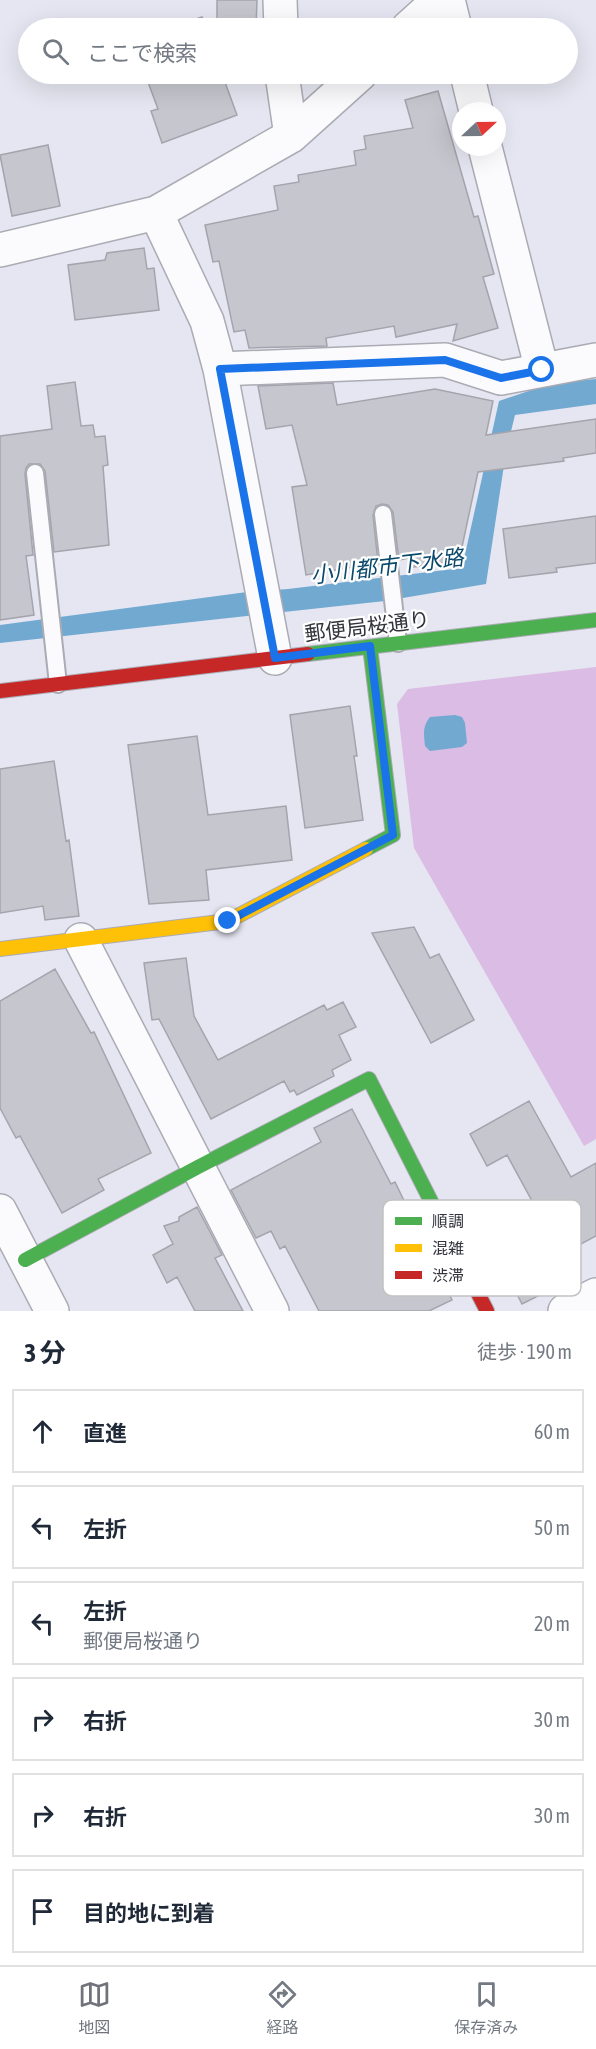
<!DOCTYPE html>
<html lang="ja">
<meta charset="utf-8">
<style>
:root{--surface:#fff;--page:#f6f6f7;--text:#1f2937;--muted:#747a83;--line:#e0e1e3;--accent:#71727b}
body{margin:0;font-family:"Asap Condensed","Noto Sans JP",sans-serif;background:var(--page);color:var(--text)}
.compass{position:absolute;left:452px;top:102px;width:54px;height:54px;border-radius:50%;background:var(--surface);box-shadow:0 6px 24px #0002;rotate:68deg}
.stop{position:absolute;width:18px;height:18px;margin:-14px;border:4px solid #1a73e8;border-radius:50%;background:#fff}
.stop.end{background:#1a73e8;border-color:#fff;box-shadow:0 2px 6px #0008}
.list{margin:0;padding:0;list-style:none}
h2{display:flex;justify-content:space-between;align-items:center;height:78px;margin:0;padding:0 24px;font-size:26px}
h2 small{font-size:20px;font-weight:400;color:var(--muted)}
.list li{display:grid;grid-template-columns:39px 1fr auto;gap:18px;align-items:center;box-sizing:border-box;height:84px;margin:0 12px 12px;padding:0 12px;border:2px solid var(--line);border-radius:0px}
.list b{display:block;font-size:22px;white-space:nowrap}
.list p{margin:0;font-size:20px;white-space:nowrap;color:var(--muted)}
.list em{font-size:20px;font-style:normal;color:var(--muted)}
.icon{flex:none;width:33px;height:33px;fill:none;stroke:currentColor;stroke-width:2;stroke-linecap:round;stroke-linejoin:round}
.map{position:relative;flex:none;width:596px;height:1311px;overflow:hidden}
.search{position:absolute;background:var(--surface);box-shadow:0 6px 24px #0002;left:18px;right:18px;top:18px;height:66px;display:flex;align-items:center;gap:15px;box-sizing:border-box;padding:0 21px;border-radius:33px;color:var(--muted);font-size:22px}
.sheet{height:654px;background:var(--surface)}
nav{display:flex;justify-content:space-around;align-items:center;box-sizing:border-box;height:84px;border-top:2px solid var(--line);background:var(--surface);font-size:16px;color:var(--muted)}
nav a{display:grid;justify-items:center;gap:3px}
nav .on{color:var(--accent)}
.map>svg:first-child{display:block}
.forest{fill:#dbbce4}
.water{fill:#72a9d1}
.building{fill:#c6c6ce;stroke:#a5a4ac;stroke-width:1.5}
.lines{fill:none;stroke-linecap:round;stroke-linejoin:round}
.lane-casing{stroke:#ababb4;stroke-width:20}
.street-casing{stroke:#ababb4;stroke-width:36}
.fast-casing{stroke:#ababb4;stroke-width:16}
.slow-casing{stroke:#ababb4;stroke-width:16}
.jam-casing{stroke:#ababb4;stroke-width:16}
.lane{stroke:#fbfbfd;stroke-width:16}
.street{stroke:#fbfbfd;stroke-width:33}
.fast{stroke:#4caf50;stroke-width:14}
.slow{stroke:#ffc107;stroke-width:14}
.jam{stroke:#c62828;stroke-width:14}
.route{stroke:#1a73e8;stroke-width:8}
.labels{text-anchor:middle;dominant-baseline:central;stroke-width:4.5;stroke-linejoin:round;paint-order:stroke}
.street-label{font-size:21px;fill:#32333b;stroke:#fff}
.water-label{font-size:22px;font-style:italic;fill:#0a496c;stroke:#fff}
.key{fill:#fff;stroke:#c2c2c4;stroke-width:1.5}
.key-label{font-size:16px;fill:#32333b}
</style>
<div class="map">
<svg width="596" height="1311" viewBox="0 0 596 1311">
<rect width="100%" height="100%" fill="#e5e6f1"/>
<!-- forest -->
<path class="forest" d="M596 667V1139L584 1146 414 848 397 704 408 689Z"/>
<!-- water -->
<path class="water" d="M596 379V404L515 415 506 452 486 584 385 601 0 643V625L247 592 288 589 462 568 499 401 552 383Z
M455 715 462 717 465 723 467 743 462 747 430 751 425 746C424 735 422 727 430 717Z"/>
<!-- building -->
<path class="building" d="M217 0H257L256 28H217Z
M202 17 206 28H170Z
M145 74H222L237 115 162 143 151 111 158 109Z
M438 91 474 217 478 216 494 274 483 277 498 328 453 341 457 324 396 337 394 326 326 338 327 346 249 348 245 330 234 332 219 261 213 262 205 225 278 210 274 186 299 182 298 175 356 165 354 151 366 149 364 136 413 128 405 100Z
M48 145 60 206 12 216 0 155Z
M144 248 147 269 154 268 159 310 75 320 68 265 105 260 107 253Z
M75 382 81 426 93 425 95 437 105 436 108 465 103 466 109 545 54 552 45 471 40 464H29L26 468 25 474 33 555 26 556 34 615 0 620V436L52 429 47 386Z
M333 383 337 405 435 389 493 401 486 435 596 419V453L563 458 564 461 478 472 459 561 414 567 413 557 399 560 393 512 388 505 382 504 376 506 373 515 378 563 306 575 292 487 307 485 292 425 266 429 258 386Z
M596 516V563L556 568 557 572 509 578 503 529Z
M350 706 357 756H354L363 820 305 828 290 715Z
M197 736 208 815 286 806 292 860 206 870 209 900 149 904 128 745Z
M54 761 66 841 69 840 79 916 45 920 43 906 0 913V769Z
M414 927 430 958 439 954 474 1020 431 1043 372 933Z
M186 958 194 1016 218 1060 324 1005 327 1010 343 1002 356 1027 339 1035 351 1060 332 1070 334 1076 297 1095 294 1090 290 1092 284 1081 211 1119 159 1019 152 1020 144 963Z
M55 969 91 1033 94 1032 151 1153 98 1179 104 1190 62 1213 20 1136 16 1138 0 1108V1001Z
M529 1101 571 1177 596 1163V1236L549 1261 560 1285 522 1304 488 1237 538 1212 507 1155 487 1166 470 1134Z
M352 1109 391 1184 395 1182 452 1300 429 1311H319L285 1246 280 1249 271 1231 256 1238 231 1190 321 1142 314 1128Z
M197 1207 222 1255 215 1258 243 1311H195L177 1277 167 1283 153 1255 173 1244 164 1226 179 1221V1217Z"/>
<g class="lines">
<defs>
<path id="lane" d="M35 473 58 684
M383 514 398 643"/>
<path id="street" d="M280 0 281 28
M448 0 455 28
M408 28 439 0
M282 74 291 136
M467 74 476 111
M485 147 542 370
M156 213 207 321 220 369 275 658
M0 250 156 213 291 136 360 74
M220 369 445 360 501 378 596 360
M81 940 272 1311
M0 1211 52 1311
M565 1311 596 1295"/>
<path id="fast" d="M308 654 596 620
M366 849 393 835 370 647
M25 1260 198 1167 369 1079 439 1217"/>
<path id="slow" d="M0 949 228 921 366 849"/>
<path id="jam" d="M0 691 308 654
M439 1217 487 1311"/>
</defs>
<!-- lane casing -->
<use href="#lane" class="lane-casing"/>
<!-- street casing -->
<use href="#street" class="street-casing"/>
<!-- fast casing -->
<use href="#fast" class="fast-casing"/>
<!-- slow casing -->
<use href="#slow" class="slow-casing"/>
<!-- jam casing -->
<use href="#jam" class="jam-casing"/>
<!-- lane -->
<use href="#lane" class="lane"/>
<!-- street -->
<use href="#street" class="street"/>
<!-- fast -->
<use href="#fast" class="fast"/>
<!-- slow -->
<use href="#slow" class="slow"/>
<!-- jam -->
<use href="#jam" class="jam"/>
</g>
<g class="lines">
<!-- route -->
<path class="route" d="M228 921 393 835 370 646 275 658 220 369 445 360 501 378 542 370"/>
</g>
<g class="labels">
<!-- street labels -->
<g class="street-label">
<text transform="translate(367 626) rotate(-7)">郵便局桜通り</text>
</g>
<!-- water labels -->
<g class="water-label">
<text transform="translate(387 566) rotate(-7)">小川都市下水路</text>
</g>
</g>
<!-- legend -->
<rect x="383" y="1200" width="198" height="96" rx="9" class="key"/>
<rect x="395" y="1217" width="27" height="8" fill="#4caf50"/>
<rect x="395" y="1244" width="27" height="8" fill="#ffc107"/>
<rect x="395" y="1271" width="27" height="8" fill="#c62828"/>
<g class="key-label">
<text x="432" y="1227">順調</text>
<text x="432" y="1254">混雑</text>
<text x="432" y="1281">渋滞</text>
</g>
</svg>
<svg class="compass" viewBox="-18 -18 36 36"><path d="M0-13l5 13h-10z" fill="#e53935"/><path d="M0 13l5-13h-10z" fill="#747a83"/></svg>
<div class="stop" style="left:542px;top:370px"></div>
<div class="stop end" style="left:228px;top:921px"></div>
<div class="search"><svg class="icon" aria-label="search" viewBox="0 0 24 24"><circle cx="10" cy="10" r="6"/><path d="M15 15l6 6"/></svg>ここで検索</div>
</div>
<section class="sheet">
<h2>3 分<small>徒歩 · 190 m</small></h2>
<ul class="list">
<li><svg class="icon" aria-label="ahead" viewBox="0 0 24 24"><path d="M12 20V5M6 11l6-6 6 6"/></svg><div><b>直進</b></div><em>60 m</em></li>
<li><svg class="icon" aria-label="left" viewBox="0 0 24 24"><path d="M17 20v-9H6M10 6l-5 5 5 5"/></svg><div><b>左折</b></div><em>50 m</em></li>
<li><svg class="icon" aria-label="left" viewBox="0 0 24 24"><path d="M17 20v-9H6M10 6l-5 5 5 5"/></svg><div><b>左折</b><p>郵便局桜通り</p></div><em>20 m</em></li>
<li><svg class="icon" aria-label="right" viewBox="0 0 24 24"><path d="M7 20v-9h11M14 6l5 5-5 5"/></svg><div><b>右折</b></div><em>30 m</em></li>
<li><svg class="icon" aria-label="right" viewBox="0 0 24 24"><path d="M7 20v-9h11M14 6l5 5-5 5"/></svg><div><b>右折</b></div><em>30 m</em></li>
<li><svg class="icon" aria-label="arrive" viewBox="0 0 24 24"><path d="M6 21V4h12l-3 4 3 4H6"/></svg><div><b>目的地に到着</b></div></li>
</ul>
</section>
<nav>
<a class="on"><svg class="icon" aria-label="map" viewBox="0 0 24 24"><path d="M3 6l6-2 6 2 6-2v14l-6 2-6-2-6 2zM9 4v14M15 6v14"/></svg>地図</a>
<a><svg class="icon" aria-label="directions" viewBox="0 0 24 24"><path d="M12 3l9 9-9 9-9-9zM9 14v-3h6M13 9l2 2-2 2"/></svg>経路</a>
<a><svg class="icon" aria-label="saved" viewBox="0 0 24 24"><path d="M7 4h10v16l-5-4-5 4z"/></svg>保存済み</a>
</nav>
